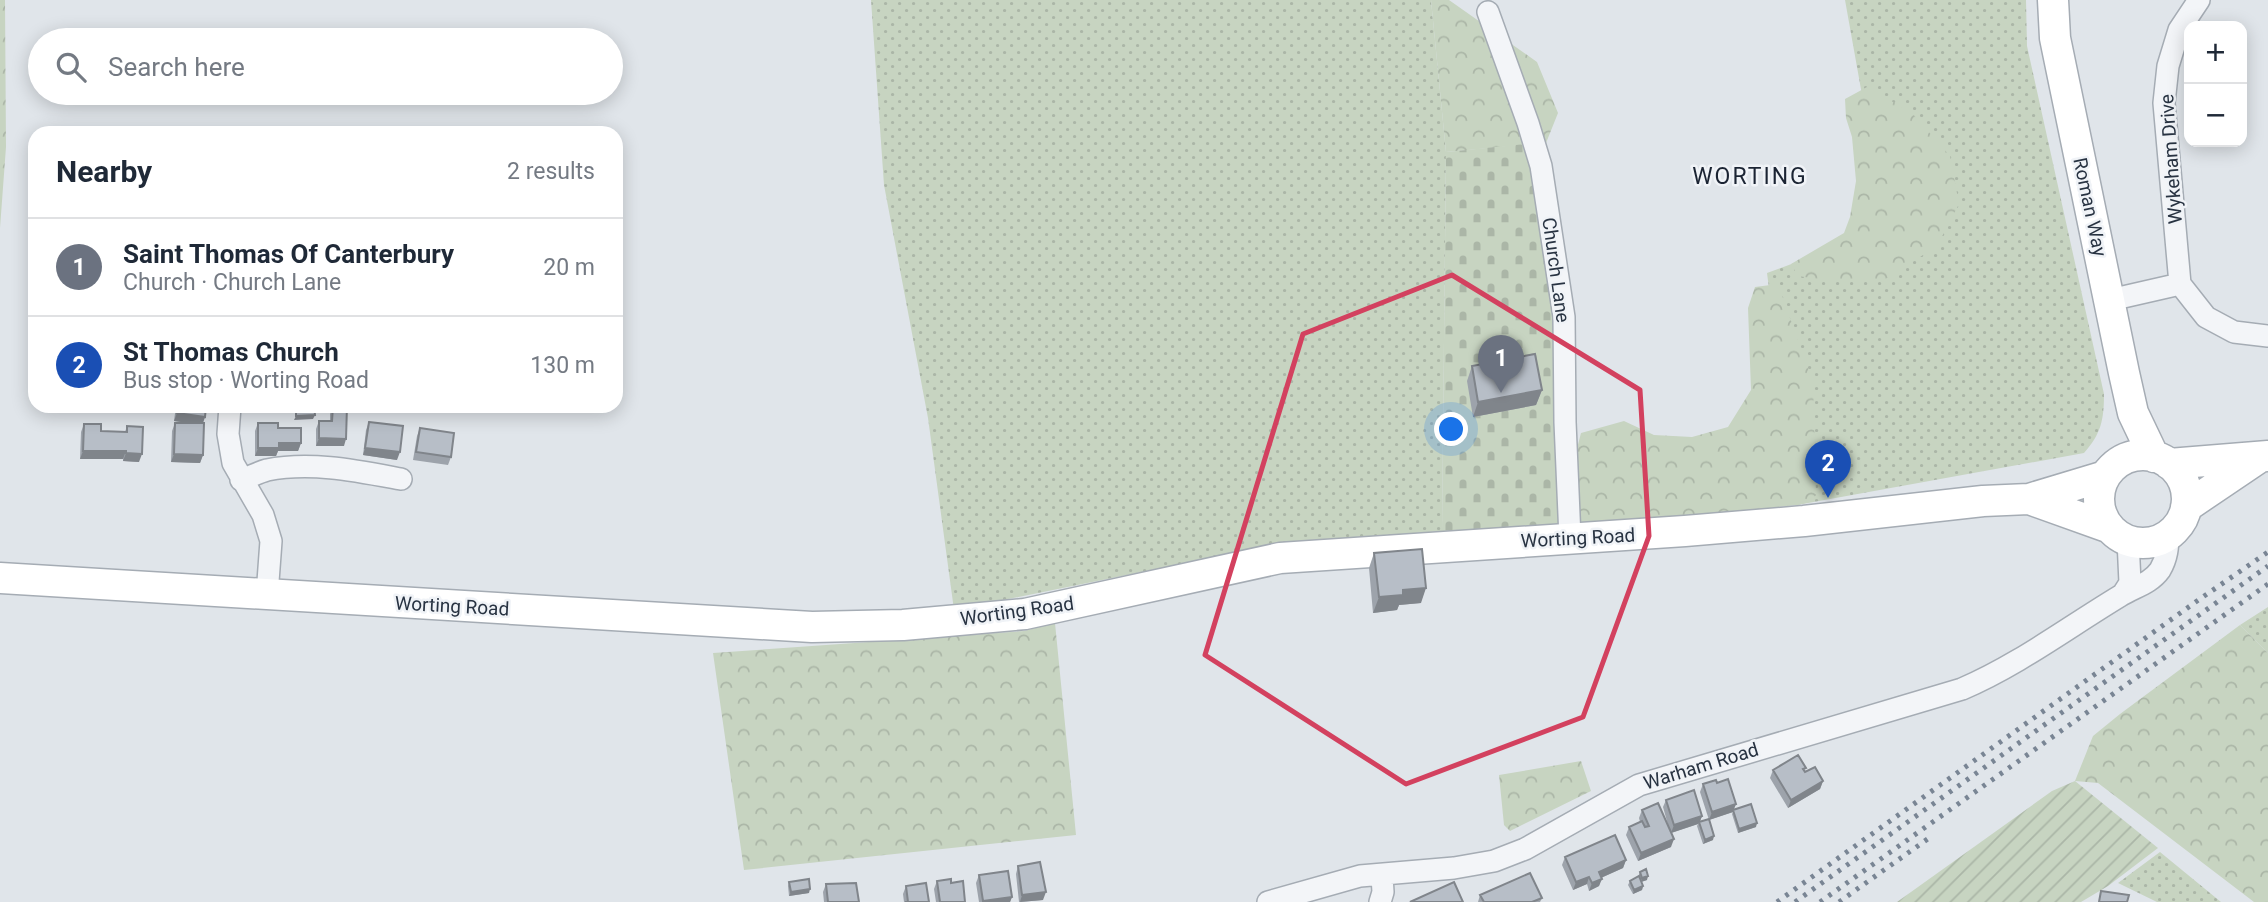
<!DOCTYPE html>
<meta charset="utf-8">
<style>
:root{--surface:#fff;--page:#f2f2f3;--text:#1f2937;--muted:#747a83;--line:#e0e1e3;--accent:#ea580c}
body{margin:0;font-family:Roboto,sans-serif;background:var(--page);color:var(--text)}
.controls{position:absolute;right:21px;top:21px;display:grid;overflow:hidden;border-radius:14px;box-shadow:0 4px 18px #0003}
.controls button{width:63px;height:63px;display:grid;place-items:center;padding:0;border:0;border-bottom:2px solid var(--line);background:var(--surface);color:var(--text);font:35px sans-serif}
.you{position:absolute;left:1452px;top:430px;width:24px;height:24px;margin:-18px;border:5px solid #fff;border-radius:50%;background:#1a73e8;box-shadow:0 0 0 10px #1a73e833}
.badge{display:grid;place-items:center;width:46px;height:46px;border-radius:50%;background:var(--accent);color:#fff;font-size:23px;font-weight:700}
.pin{position:absolute;translate:-50% -58px;filter:drop-shadow(0 2px 4px #0008)}
.pin::after{content:'';position:absolute;top:37px;width:24px;height:21px;background:inherit;clip-path:polygon(0 0,100% 0,50% 100%)}
.list{margin:0;padding:0;list-style:none}
h2{display:flex;justify-content:space-between;align-items:center;height:91px;margin:0;padding:0 28px;font-size:30px}
h2 small{font-size:23px;font-weight:400;color:var(--muted)}
.list li{display:grid;grid-template-columns:46px 1fr auto;gap:21px;align-items:center;box-sizing:border-box;height:98px;padding:0 28px;border-top:2px solid var(--line)}
.list b{display:block;font-size:26px;white-space:nowrap}
.list p{margin:0;font-size:23px;white-space:nowrap;color:var(--muted)}
.list em{font-size:23px;font-style:normal;color:var(--muted)}
.icon{flex:none;width:38px;height:38px;fill:none;stroke:currentColor;stroke-width:2;stroke-linecap:round;stroke-linejoin:round}
.map{position:relative;flex:none;width:2268px;height:902px;overflow:hidden}
.search{position:absolute;background:var(--surface);box-shadow:0 4px 18px #0003;left:28px;top:28px;width:595px;height:77px;display:flex;align-items:center;gap:18px;box-sizing:border-box;padding:0 24px;border-radius:38px;color:var(--muted);font-size:26px}
.panel{position:absolute;background:var(--surface);box-shadow:0 4px 18px #0003;left:28px;top:126px;width:595px;height:287px;border-radius:21px}
.map>svg:first-child{display:block}
.grass{fill:url(#grass-dots)}
.forest{fill:url(#forest-crowns)}
.cemetery{fill:url(#cemetery-stones)}
.garden{fill:url(#garden-furrows)}
.lines{fill:none;stroke-linecap:round;stroke-linejoin:round}
.street-casing{stroke:#a5acb4;stroke-width:24}
.secondary-casing{stroke:#a5acb4;stroke-width:33}
.street{stroke:#f3f5f8;stroke-width:21}
.secondary{stroke:#fff;stroke-width:30}
.rail{stroke:#798594;stroke-width:5;stroke-dasharray:3.5 7;stroke-linecap:butt}
.wall{fill:#9da3ab}
.shaded-wall{fill:#80858b}
.building{fill:#b7bec7;stroke:#80858b;stroke-width:2}
.marked{fill:none;stroke:#d3415f;stroke-width:5;stroke-linejoin:round}
.labels{text-anchor:middle;dominant-baseline:central;stroke-width:5;stroke-linejoin:round;paint-order:stroke}
.street-label{font-size:19px;fill:#283342;stroke:#f0f3f7}
.quarter-label{font-size:23px;letter-spacing:2px;fill:#1b2433;stroke:#f0f3f7}
</style>
<div class="map">
<svg width="2268" height="902" viewBox="0 0 2268 902">
<defs>
<pattern id="grass-dots" width="8" height="8" patternUnits="userSpaceOnUse" patternTransform="scale(1.75)"><rect width="8" height="8" fill="#c7d4c1"/><path d="M2 2h.1M6 6h.1" fill="none" stroke="#abb6a7" stroke-width="1.8" stroke-linecap="round"/></pattern>
<pattern id="forest-crowns" width="20" height="18" patternUnits="userSpaceOnUse" patternTransform="scale(1.75)"><rect width="20" height="18" fill="#c7d4c1"/><path d="M2 6a3 3 0 1 1 6 0M12 15a3 3 0 1 1 6 0" fill="none" stroke="#abb6a7"/></pattern>
<pattern id="cemetery-stones" width="16" height="16" patternUnits="userSpaceOnUse" patternTransform="scale(1.75)"><rect width="16" height="16" fill="#c7d4c1"/><path d="M2 7V4a2 2 0 0 1 4 0v3zM10 15v-3a2 2 0 0 1 4 0v3z" fill="#abb6a7"/></pattern>
<pattern id="garden-furrows" width="10" height="10" patternUnits="userSpaceOnUse" patternTransform="scale(1.75)"><rect width="10" height="10" fill="#c7d4c1"/><path d="M-1 1l2-2M0 10L10 0M9 11l2-2" fill="none" stroke="#abb6a7"/></pattern>
</defs>
<rect width="100%" height="100%" fill="#e0e5ea"/>
<!-- grass -->
<path class="grass" d="M871 0H1431L1446 152 1442 531 1284 543 954 610 928 418 884 185Z
M1845 0H2026L2027 46 2104 394C2104 420 2101 434 2084 453L1797 505 1767 273 1886 229Z
M2268 607V653L2240 625Z
M2160 852 2221 902H2157L2118 883Z"/>
<!-- forest -->
<path class="forest" d="M0 0H5L6 147 0 228Z
M1431 0H1449L1537 62 1558 113 1546 143 1446 152Z
M1867 87 1912 113 1950 156 1959 204 1937 246 1881 282H1838L1798 276 1791 264 1844 233 1850 217 1856 181 1852 137 1846 118 1845 99Z
M1778 284 1813 383 1816 495 1810 502 1797 505 1580 529 1573 464 1581 433 1624 421 1654 435 1692 437 1728 427 1751 390 1748 308 1755 287Z
M1055 623 1076 835 744 870 713 653 1024 631Z
M2240 625 2268 653V902H2254L2098 783 2075 781 2093 736 2120 714Z
M1581 761 1591 791 1510 831 1504 825 1499 775Z"/>
<!-- cemetery -->
<path class="cemetery" d="M1535 143 1580 529 1442 531 1446 152Z"/>
<!-- garden -->
<path class="garden" d="M2075 781 2158 848 2108 886 2081 902H1897L2052 791Z"/>
<g class="lines">
<defs>
<path id="street" d="M2199 0 2179 30 2168 66 2164 103 2180 284 2206 317 2234 332 2268 336
M1488 12 1528 123 1541 166 1564 317 1565 422 1570 538
M2110 300 2180 284
M230 406 228 434 233 463 263 515 271 541 267 595
M241 480C250 477 259 472 267 470 311 461 358 471 401 479
M2123 594 2130 583 2128 540
M1268 902 1360 876 1454 868 1494 861 1525 849 1639 785 1962 689C2018 665 2067 628 2120 596 2134 587 2150 584 2160 570 2167 558 2168 547 2168 534
M1380 902 1383 892 1382 876"/>
<path id="secondary" d="M2053 0 2055 38 2124 373 2133 413 2154 457
M2099 499a44 44 0 1 1 88 0a44 44 0 1 1-88 0Z
M2169 464 2268 456
M2029 499 2110 528
M2186 507 2260 457
M0 578 812 627 903 625 1025 614 1280 558 1685 531 1804 521 1983 501 2029 499 2105 476"/>
</defs>
<!-- street casing -->
<use href="#street" class="street-casing"/>
<!-- secondary casing -->
<use href="#secondary" class="secondary-casing"/>
<!-- street -->
<use href="#street" class="street"/>
<!-- secondary -->
<use href="#secondary" class="secondary"/>
<!-- rail -->
<path class="rail" d="M1777 902 2197 601 2268 552
M1795 902 2268 566
M1820 902 2268 584
M1839 902 1929 838"/>
</g>
<!-- wall -->
<path class="wall" d="M1472 366 1542 390 1536 405 1473 417 1467 381Z
M176 406H206L205 417 203 423V455L200 463 171 462 172 431 175 423H188L174 421Z
M333 406 344 446H316V429L319 421H330V414Z
M369 422 397 460 363 455 366 430Z
M258 423 278 428 301 443 298 451H278L276 456H255V431Z
M84 424 101 431 125 432 127 426 139 462 123 461V459H80L81 432Z
M420 428 451 457 448 465 413 460 417 436Z
M1374 553 1421 603 1399 605 1397 610 1373 613 1369 568Z
M1806 768 1804 771 1823 781 1820 789 1788 808 1770 778 1773 770Z
M1717 783 1733 810 1756 827 1738 833 1732 814 1733 812 1709 820 1700 792 1703 784Z
M1666 800 1702 816 1700 821 1713 840 1703 844 1697 826 1698 824 1671 833V847L1638 861 1626 835 1629 827 1640 822 1639 818 1642 810 1670 832 1663 807Z
M1565 857 1626 860 1623 868 1601 878 1599 886 1589 891 1587 884 1573 890 1562 865Z
M1018 866 1043 900 1019 902 1016 874Z
M1640 872 1647 880 1641 882 1643 886 1642 890 1633 894 1628 885 1630 881 1638 877Z
M979 875 1012 897 1010 902H979L976 883Z
M937 881 951 883 965 902H936L934 889Z
M789 882 809 893 789 896 788 886Z
M826 884 859 902H824L823 892Z
M906 886 929 902H904L903 894Z
M1480 895 1542 898 1540 902H1478Z"/>
<!-- shaded-wall -->
<path class="shaded-wall" d="M1542 390 1536 405 1473 417 1478 402Z
M177 413 205 417 202 425 174 421Z
M315 415 313 419 294 420 296 416Z
M319 438 346 439 344 446H316Z
M279 443H301L298 451H278L276 456H255L258 448Z
M365 448 400 452 397 460 363 455Z
M83 451H126L123 459H80Z
M126 453 142 454 139 462 123 461Z
M174 454 203 455 200 463 171 462Z
M1426 588 1421 603 1399 605 1397 610 1373 613 1379 597 1403 590Z
M1823 781 1820 789 1788 808 1791 800Z
M1736 804 1733 812 1709 820 1712 812Z
M1702 816 1699 824V822L1698 824 1671 833 1674 825Z
M1757 823 1756 827 1738 833 1739 829Z
M1714 836 1713 840 1703 844 1705 840Z
M1674 839 1671 847 1638 861 1641 853Z
M1626 860 1623 868 1596 880 1599 872Z
M1648 876 1647 880 1641 882 1642 878Z
M1589 877 1587 884 1573 890 1576 882Z
M1602 879 1599 886 1589 891 1592 883Z
M1643 886 1642 890 1633 894 1634 890Z
M810 889 809 893 789 896 791 892Z
M1046 892 1043 900 1020 902 1022 895Z
M1012 897 1010 902H982L983 901Z"/>
<!-- building -->
<path class="building" d="M1535 354 1542 390 1478 402 1472 366Z
M178 406H206L205 417 177 413Z
M296 406H314L315 415 296 416Z
M333 406H347L346 439 319 438V421H332Z
M369 422 403 426 400 452 365 448Z
M175 423H204L203 455 174 454Z
M258 423H278V428H301V443H279V448H258Z
M84 424H101V431L127 432V426L143 427 142 454 126 453V451H83Z
M420 428 454 433 451 457 416 452Z
M1422 549 1426 588 1403 590V595L1379 597 1374 553Z
M1798 755 1806 768 1803 769 1805 772 1815 767 1823 781 1791 800 1773 770Z
M1728 779 1736 804 1712 812 1703 784 1716 780 1717 783Z
M1694 790 1702 816 1674 825 1666 800Z
M1658 803 1674 839 1641 853 1629 827 1642 821 1645 827 1649 826 1642 810Z
M1751 804 1757 823 1739 829 1733 810Z
M1709 819 1714 836 1705 840 1699 822Z
M1615 835 1626 860 1599 872 1602 879 1592 883 1589 877 1576 882 1565 857Z
M1040 862 1046 892 1022 895 1018 866Z
M1646 869 1648 876 1642 878 1640 872Z
M1008 871 1012 897 983 901 979 875Z
M1530 873 1542 898 1532 902H1484L1480 895Z
M1639 876 1643 886 1634 890 1630 881Z
M809 879 810 889 791 892 789 882Z
M951 879V883L963 881 965 902H940L937 881Z
M1454 882 1463 902H1410Z
M856 883 859 902H828L826 884Z
M926 883 929 902H905H908L906 886Z
M2101 891 2129 895 2127 902H2099Z"/>
<!-- marked area -->
<path class="marked" d="M1452 275 1640 390 1649 536 1583 717 1406 784 1205 655 1303 334Z"/>
<g class="labels">
<!-- street labels -->
<g class="street-label">
<text transform="translate(2171 159) rotate(-94)">Wykeham Drive</text>
<text transform="translate(2090 207) rotate(78)">Roman Way</text>
<text transform="translate(1556 270) rotate(82)">Church Lane</text>
<text transform="translate(1578 538) rotate(-3)">Worting Road</text>
<text transform="translate(452 606) rotate(3)">Worting Road</text>
<text transform="translate(1017 611) rotate(-8)">Worting Road</text>
<text transform="translate(1701 766) rotate(-17)">Warham Road</text>
</g>
<!-- quarter labels -->
<g class="quarter-label">
<text x="1750" y="176">WORTING</text>
</g>
</g>
</svg>
<div class="controls">
<button>+</button>
<button>−</button>
</div>
<div class="you"></div>
<div class="pin badge" style="left:1501px;top:393px;background:#6b7280">1</div>
<div class="pin badge" style="left:1828px;top:498px;background:#1a4fb4">2</div>
<div class="search"><svg class="icon" aria-label="search" viewBox="0 0 24 24"><circle cx="10" cy="10" r="6"/><path d="M15 15l6 6"/></svg>Search here</div>
<section class="panel">
<h2>Nearby<small>2 results</small></h2>
<ul class="list">
<li><span class="badge" style="background:#6b7280">1</span><div><b>Saint Thomas Of Canterbury</b><p>Church · Church Lane</p></div><em>20 m</em></li>
<li><span class="badge" style="background:#1a4fb4">2</span><div><b>St Thomas Church</b><p>Bus stop · Worting Road</p></div><em>130 m</em></li>
</ul>
</section>
</div>
